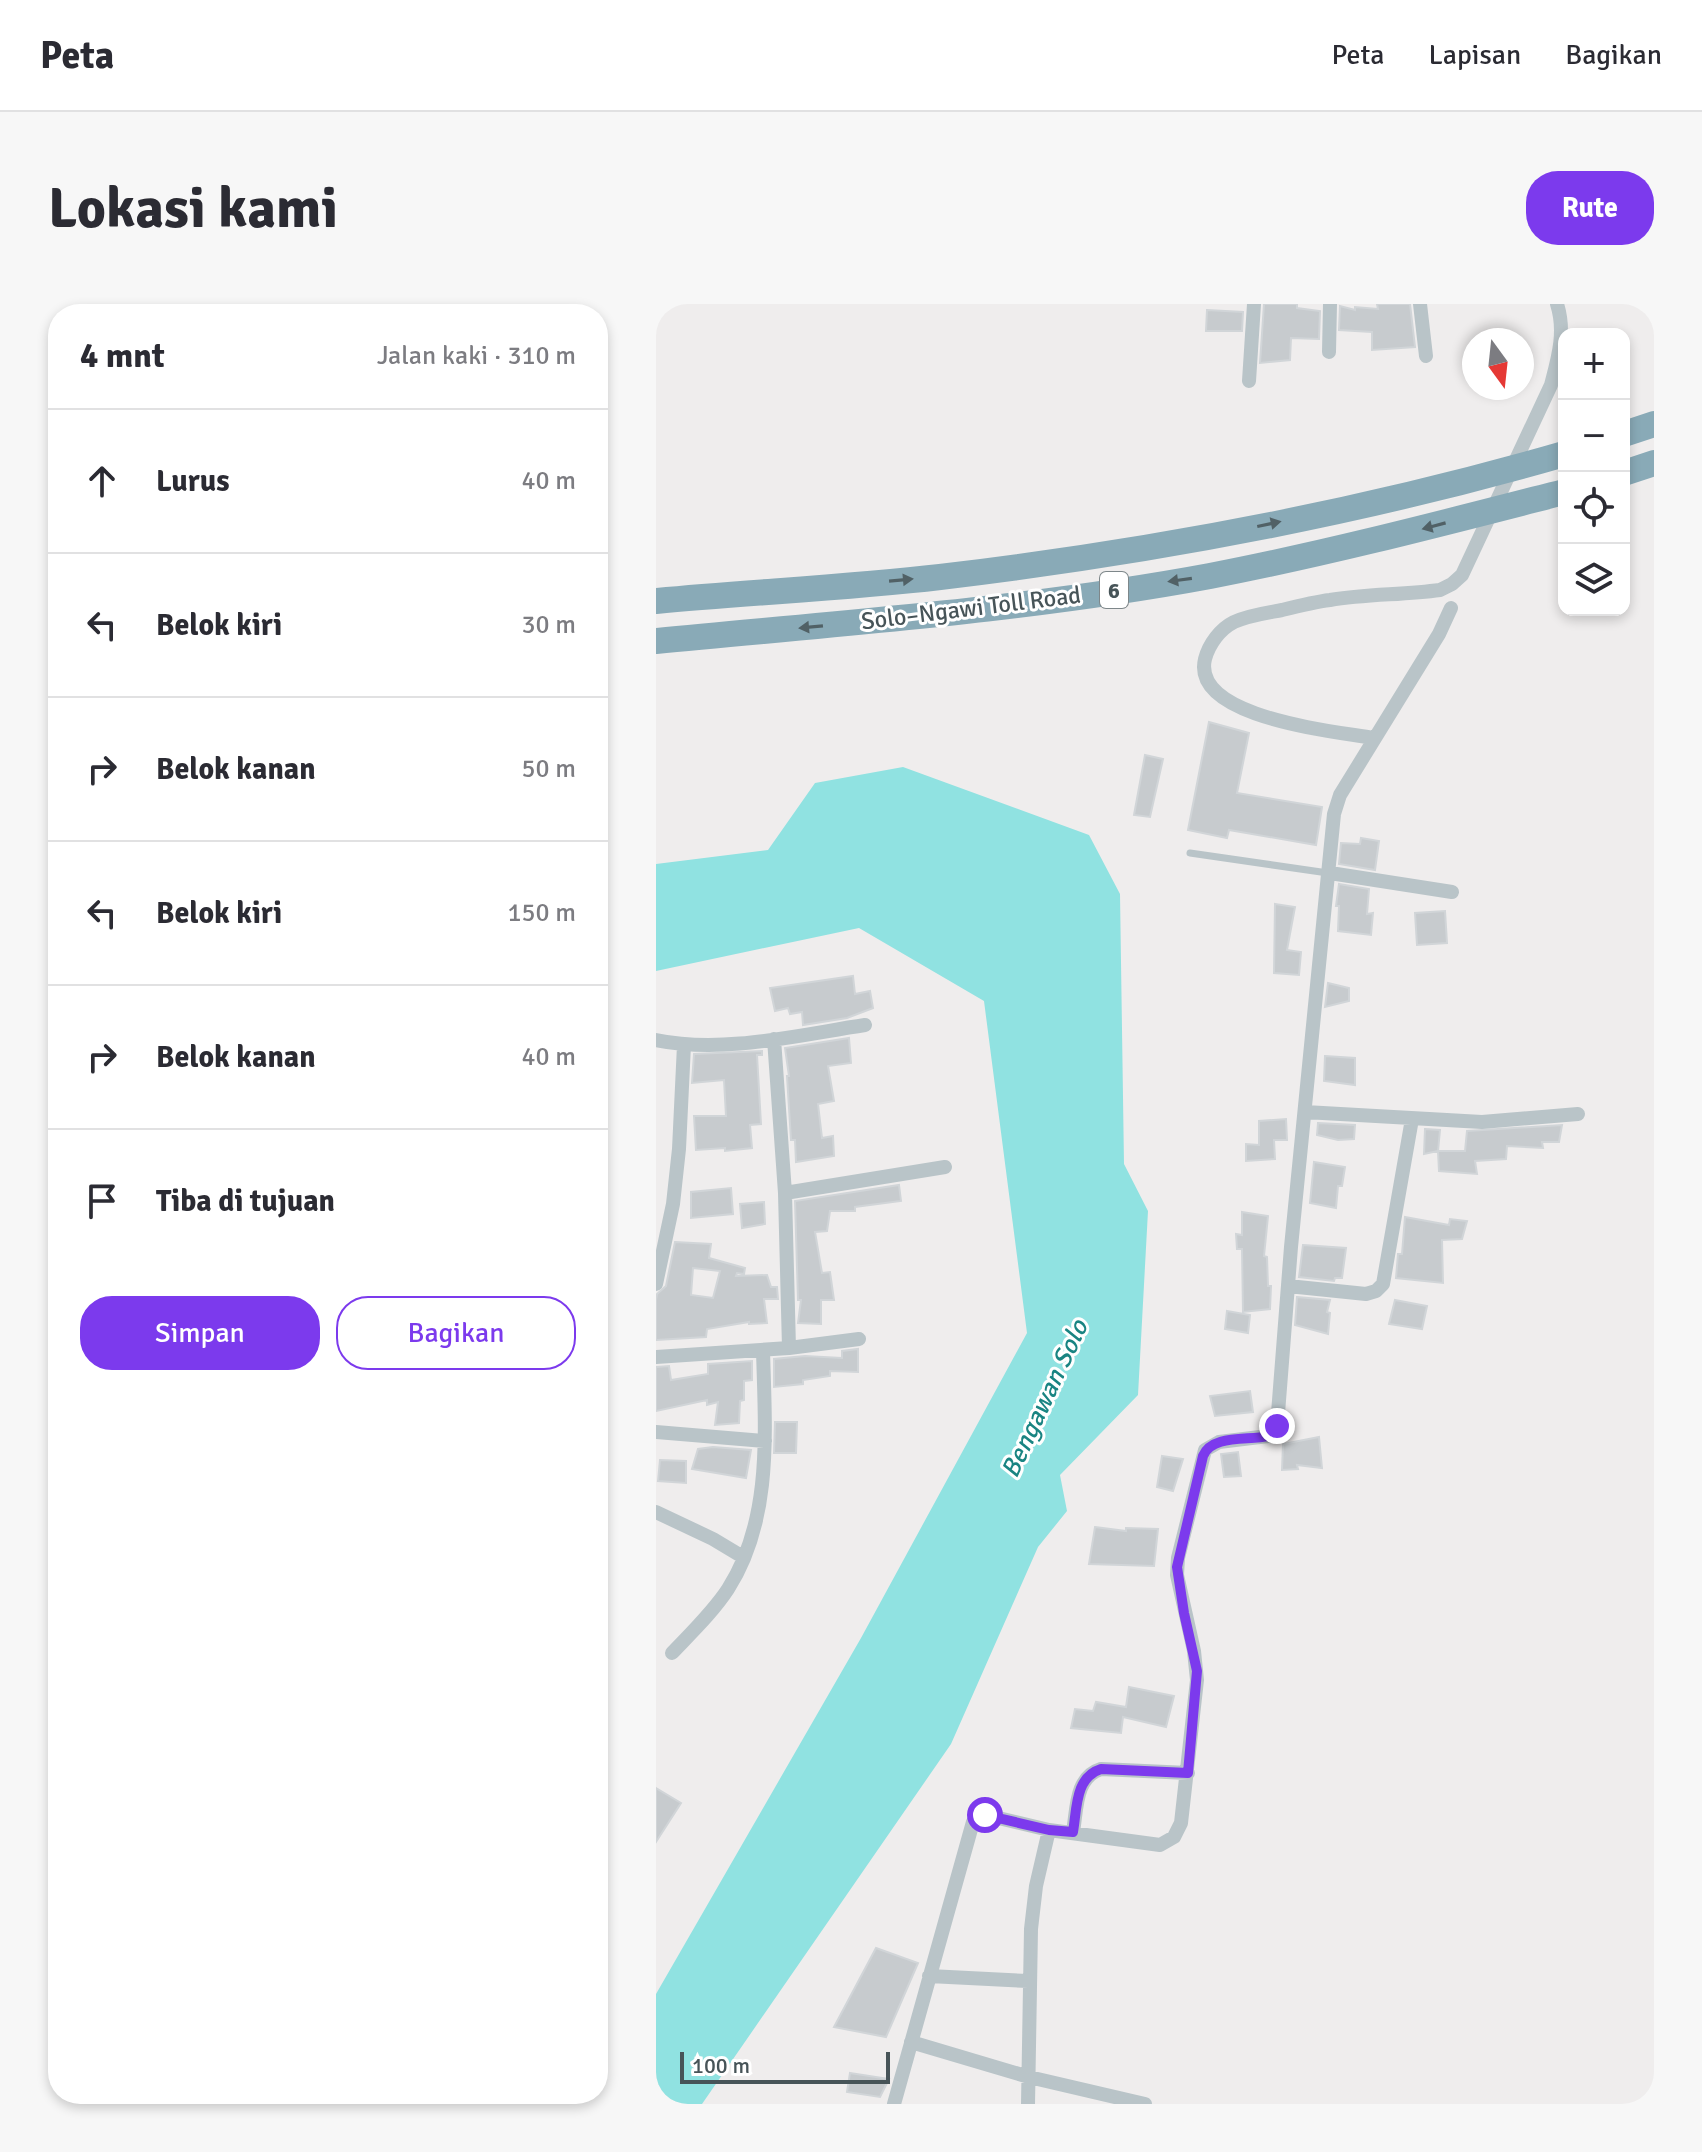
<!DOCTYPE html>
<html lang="id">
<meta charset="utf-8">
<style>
:root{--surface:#fff;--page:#f7f7f7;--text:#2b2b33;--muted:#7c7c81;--line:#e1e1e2;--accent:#7c3aed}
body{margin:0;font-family:Signika,sans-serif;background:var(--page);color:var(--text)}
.controls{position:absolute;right:24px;top:24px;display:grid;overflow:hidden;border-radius:16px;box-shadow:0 4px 12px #0003}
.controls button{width:72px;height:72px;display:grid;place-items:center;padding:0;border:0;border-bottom:2px solid var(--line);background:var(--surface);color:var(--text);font:40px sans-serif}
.compass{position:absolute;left:806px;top:24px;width:72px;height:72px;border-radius:50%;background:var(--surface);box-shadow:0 4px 12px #0003;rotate:165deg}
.scale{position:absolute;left:24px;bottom:20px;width:210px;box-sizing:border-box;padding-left:8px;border:4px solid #475458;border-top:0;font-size:22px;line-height:28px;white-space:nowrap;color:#475458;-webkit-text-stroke:6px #fff;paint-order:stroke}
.stop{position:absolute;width:24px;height:24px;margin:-18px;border:6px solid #7c3aed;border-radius:50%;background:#fff}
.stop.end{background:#7c3aed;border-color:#fff;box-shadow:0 2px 8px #0008}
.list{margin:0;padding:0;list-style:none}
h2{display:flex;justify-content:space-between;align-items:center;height:104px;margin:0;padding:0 32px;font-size:34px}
h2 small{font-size:26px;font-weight:400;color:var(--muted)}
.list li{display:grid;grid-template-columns:52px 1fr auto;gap:24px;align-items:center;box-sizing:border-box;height:144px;padding:0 32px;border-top:2px solid var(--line)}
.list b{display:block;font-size:30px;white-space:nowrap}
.list em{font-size:26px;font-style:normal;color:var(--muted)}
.actions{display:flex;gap:16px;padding:24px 32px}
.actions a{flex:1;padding:18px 0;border:2px solid var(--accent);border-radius:32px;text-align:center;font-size:28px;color:var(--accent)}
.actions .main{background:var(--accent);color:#fff}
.icon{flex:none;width:44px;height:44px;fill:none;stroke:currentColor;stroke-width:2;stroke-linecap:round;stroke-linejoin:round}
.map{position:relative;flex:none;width:998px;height:1800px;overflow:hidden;border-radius:32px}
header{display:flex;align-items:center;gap:48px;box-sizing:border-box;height:112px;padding:0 40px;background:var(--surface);border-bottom:2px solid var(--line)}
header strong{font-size:38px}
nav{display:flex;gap:44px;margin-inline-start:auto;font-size:28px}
.intro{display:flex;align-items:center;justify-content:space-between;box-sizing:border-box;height:192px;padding:0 48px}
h1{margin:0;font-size:56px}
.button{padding:20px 36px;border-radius:32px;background:var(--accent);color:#fff;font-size:28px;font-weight:700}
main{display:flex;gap:48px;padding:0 48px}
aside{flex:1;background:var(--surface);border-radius:32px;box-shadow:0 4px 12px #0003}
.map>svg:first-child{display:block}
.water{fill:#90e2e1}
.building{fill:#c7cbce;stroke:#d1d5d8;stroke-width:2;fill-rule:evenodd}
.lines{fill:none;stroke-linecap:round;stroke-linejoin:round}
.service{stroke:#b9c4c8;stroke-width:7}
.minor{stroke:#b9c4c8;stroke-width:14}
.motorway{stroke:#89aab7;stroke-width:26}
.oneway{fill:#516166}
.route{stroke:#7c3aed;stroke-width:10}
.labels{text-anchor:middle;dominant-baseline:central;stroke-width:6;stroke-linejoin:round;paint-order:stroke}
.shield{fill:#fff;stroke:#7e878a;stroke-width:2}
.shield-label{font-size:22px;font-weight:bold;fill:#475458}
.street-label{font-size:24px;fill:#475458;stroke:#fff}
.water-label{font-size:26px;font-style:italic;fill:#198482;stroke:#fff}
</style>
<header>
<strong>Peta</strong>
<nav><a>Peta</a><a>Lapisan</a><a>Bagikan</a></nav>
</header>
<div class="intro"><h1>Lokasi kami</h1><a class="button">Rute</a></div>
<main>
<aside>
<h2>4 mnt<small>Jalan kaki · 310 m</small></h2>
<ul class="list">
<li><svg class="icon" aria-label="ahead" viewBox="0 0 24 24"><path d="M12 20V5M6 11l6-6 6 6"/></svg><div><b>Lurus</b></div><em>40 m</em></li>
<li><svg class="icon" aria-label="left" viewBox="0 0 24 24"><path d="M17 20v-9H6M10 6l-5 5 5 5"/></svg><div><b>Belok kiri</b></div><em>30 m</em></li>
<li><svg class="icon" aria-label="right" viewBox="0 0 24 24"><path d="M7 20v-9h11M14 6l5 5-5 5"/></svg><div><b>Belok kanan</b></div><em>50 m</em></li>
<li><svg class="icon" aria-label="left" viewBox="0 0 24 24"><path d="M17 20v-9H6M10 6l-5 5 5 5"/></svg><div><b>Belok kiri</b></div><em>150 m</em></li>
<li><svg class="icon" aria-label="right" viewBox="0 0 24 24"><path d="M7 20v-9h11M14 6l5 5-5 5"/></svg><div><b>Belok kanan</b></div><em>40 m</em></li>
<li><svg class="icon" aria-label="arrive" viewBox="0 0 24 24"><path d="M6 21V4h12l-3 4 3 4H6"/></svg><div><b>Tiba di tujuan</b></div></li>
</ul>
<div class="actions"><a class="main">Simpan</a><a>Bagikan</a></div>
</aside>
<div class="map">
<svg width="998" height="1800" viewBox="0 0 998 1800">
<rect width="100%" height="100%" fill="#efeded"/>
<!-- water -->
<path class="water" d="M247 463 433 531 464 590 468 860 492 907 482 1091 404 1171 411 1207 382 1243 295 1440 46 1800H0V1690L205 1334 371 1029 328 697 203 624 0 667V560L112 546 159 479Z"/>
<!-- building -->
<path class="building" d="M608 0H641V4L664 7 663 35 635 34 634 56 604 59Z
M721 0H754L759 43 716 46V28L683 26 684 2 699 6V3L722 5Z
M551 6 587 8 586 27H550Z
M553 418 593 429 581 489 666 503 660 541 573 526 571 534 532 526Z
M489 451 507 455 494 513 478 511Z
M705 534 723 537 719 566 683 560 685 539 704 540Z
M683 580 713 585 711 610 717 609 715 631 682 627 683 602H680Z
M619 600 639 603 631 646 645 648 643 671 618 669Z
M789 607 791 639 761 641 759 609Z
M197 672 199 690 214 687 217 704 191 714 147 721 146 708 134 710 132 704 119 707 114 684Z
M672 679 693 684V697L669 703Z
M193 734 195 759 172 762 178 797 162 800 166 834 177 832 178 852 140 858 139 836H135L131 772H133L129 744Z
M106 747V751H101L105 820 94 821 96 844 69 847V844L40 846 38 812H70L68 776 36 779 38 750Z
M669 752 699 754V781L668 777Z
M630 815 631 836H618L619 855 590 857V840L603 841V817Z
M662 819 699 821 698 835 682 836 661 831Z
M906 821 903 838H886L887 844 851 842 850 855 819 857 821 870 783 867 782 847H809L811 827Z
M769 825 784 826 782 847 768 850Z
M658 858 689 863 686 882H682L680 904 654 899Z
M243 881 245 897 199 903V907H174L171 927 159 928 166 969 174 968 178 996H165V1020L142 1019 145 996H142L139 897Z
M75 884 77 910 35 914V888Z
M108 898 109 920 86 924 84 900Z
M586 908 612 912 608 952 611 953 612 982H615L614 1005 587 1008 586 945H581L580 930 586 931Z
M749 913 793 921 794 915 811 917 806 935 786 936 787 979 740 974 742 950H746Z
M19 938 55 940 53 954 89 964 88 970 81 969 80 972 111 971 115 983H121L122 995H108L111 1019 93 1020V1018L51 1025 50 1033 0 1036V996L1 990 10 982ZM37 964 64 967 57 994 35 991Z
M647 941 690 944 686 974H679L678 977 643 973Z
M641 993 674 996 671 1008 674 1009 672 1030 639 1021Z
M739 996 771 1002 766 1025 733 1020Z
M571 1007 594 1011 592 1029 569 1025Z
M202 1045V1068L174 1067V1072L147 1076V1080L118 1083V1055L149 1052 186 1054V1047Z
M96 1057V1076L88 1077V1096L84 1097 83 1119 59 1121 62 1098 51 1101V1096L0 1107V1063L13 1062 15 1076 52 1070V1060Z
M594 1087 597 1108 559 1112 554 1092Z
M119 1118H141L140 1149H118Z
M663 1133 666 1164 641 1161 642 1165 626 1166 627 1140Z
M57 1143 95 1146 90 1174 36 1165 42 1145Z
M582 1148 585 1172 568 1173 565 1150Z
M506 1152 527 1155 517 1187 501 1183Z
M4 1156 30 1157V1179L2 1177Z
M439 1223 470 1227V1224L502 1225 498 1262 433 1260Z
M473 1383 518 1392 510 1423 467 1413 465 1429 415 1424 419 1405 437 1407 440 1398 470 1403Z
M0 1484 25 1499 0 1538Z
M220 1644 262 1659 230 1733 178 1723Z
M194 1769 233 1775 224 1793 191 1788Z"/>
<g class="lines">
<!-- service -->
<path class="service" d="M534 549 672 569"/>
<!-- minor -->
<path class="minor" d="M764 0 770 52
M673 48 674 0
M593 77 598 0
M717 434C679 427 535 414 549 355 553 340 564 325 578 318 593 311 610 309 626 306 642 302 658 298 674 296 710 290 747 291 784 286L796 280 806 271 895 81C902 54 910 28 901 0
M674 569 796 588
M118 735 129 889 133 1044
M0 736C67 750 142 731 209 721
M649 808 826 818 922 810
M129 889 289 863
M0 980 17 900 23 845 28 741
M632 982 710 990 720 987 727 980 756 815
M0 1053 133 1044 203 1035
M0 1128 109 1137
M0 1208 57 1235 87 1253
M16 1349C35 1329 57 1308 72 1285 117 1215 109 1125 107 1046
M417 1528C421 1505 419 1473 445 1465L532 1469
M273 1672 372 1677
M255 1738 373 1773 489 1800
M238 1800 317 1518 325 1512H334L393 1526
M372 1800 375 1625 380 1582 393 1526 504 1541 518 1533 525 1519 541 1376 538 1347 521 1271 522 1254 549 1146 563 1138 612 1132 619 1128 621 1122 635 943 678 510 684 491 783 330 795 304"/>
<!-- motorway -->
<path class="motorway" d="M968 130 998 120
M968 169 998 159
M0 297C94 288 190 284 284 273 494 248 704 209 908 150
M0 337C185 319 371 306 554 272 673 249 791 218 908 188"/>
</g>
<!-- one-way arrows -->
<defs><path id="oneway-solid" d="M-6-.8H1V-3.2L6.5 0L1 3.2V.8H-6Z" transform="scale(2)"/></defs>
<g class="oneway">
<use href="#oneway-solid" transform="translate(613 220) rotate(-12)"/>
<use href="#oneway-solid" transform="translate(778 222) rotate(165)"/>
<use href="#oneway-solid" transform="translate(245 276) rotate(-5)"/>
<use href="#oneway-solid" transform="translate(524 276) rotate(172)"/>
<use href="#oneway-solid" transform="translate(155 323) rotate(175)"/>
</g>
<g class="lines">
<!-- route -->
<path class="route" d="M329 1511 393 1526 417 1528C421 1505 419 1473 445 1465L532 1469 541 1367 528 1309 521 1263 547 1152C556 1130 593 1137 612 1132L619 1128 621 1122"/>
</g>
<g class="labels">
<!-- shield labels -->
<rect class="shield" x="444" y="268" width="28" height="36" rx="6"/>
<g class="shield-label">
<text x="458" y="286">6</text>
</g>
<!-- street labels -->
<g class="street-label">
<text transform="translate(315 304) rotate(-7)">Solo–Ngawi Toll Road</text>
</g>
<!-- water labels -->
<g class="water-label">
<text transform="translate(389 1095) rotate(-65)">Bengawan Solo</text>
</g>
</g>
</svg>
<div class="controls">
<button>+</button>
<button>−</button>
<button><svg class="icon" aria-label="locate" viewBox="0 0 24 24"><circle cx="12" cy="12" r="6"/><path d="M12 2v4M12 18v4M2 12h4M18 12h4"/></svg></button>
<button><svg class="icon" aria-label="layers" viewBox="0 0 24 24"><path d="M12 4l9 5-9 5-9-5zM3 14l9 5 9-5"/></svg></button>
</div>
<svg class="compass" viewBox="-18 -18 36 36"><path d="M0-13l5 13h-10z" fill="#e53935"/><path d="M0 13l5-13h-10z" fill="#7c7c81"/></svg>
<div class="scale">100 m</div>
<div class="stop" style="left:329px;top:1511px"></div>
<div class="stop end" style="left:621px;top:1122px"></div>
</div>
</main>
